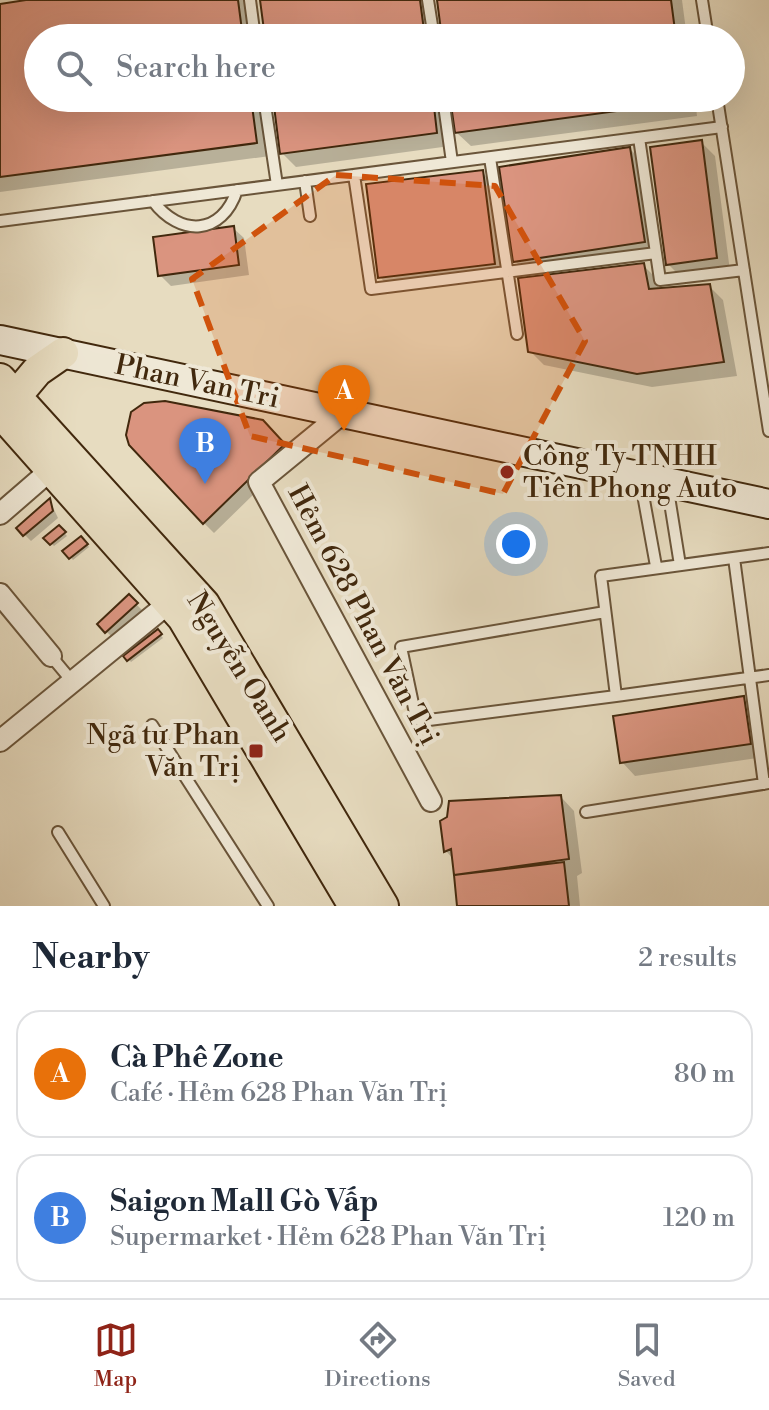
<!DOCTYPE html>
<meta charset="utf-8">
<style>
:root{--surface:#fff;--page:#f6f6f7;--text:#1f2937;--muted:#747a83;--line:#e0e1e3;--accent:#8f2418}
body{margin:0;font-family:"Libre Bodoni",serif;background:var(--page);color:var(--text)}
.you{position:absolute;left:516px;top:544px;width:28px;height:28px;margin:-20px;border:6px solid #fff;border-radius:50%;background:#1a73e8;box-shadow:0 0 0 12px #1a73e833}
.badge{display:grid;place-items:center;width:52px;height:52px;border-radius:50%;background:var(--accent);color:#fff;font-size:26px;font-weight:700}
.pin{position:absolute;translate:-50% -66px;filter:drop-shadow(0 2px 4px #0008)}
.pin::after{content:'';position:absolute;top:42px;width:28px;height:24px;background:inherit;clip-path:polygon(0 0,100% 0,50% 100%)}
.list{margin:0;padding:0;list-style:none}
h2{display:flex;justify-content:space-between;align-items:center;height:104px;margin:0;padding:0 32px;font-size:34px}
h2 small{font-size:26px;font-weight:400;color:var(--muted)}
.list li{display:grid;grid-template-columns:52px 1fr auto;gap:24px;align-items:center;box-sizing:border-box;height:128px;margin:0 16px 16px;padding:0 16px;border:2px solid var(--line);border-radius:24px}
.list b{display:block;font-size:30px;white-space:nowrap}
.list p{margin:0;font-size:26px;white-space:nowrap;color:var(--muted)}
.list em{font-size:26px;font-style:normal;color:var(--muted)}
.icon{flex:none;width:44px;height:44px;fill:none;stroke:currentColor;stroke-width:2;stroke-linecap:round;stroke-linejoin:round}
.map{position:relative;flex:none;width:769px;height:906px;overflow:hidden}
.search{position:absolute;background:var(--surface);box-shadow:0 8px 32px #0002;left:24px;right:24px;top:24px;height:88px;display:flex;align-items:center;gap:20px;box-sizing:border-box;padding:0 28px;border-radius:44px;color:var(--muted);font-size:30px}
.sheet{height:392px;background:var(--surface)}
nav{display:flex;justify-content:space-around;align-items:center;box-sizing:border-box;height:112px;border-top:2px solid var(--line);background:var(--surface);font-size:22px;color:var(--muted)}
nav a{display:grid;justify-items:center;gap:4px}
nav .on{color:var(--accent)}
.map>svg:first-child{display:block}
.shadow{fill:#0003}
.building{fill:#da947f;stroke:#41280d;stroke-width:2}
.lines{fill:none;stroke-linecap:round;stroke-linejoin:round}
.service-casing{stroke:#6a553a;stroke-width:14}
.minor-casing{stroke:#6a553a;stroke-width:24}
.secondary-casing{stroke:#41280d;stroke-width:32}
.primary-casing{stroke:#41280d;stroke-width:34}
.service{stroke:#efe8d6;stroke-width:10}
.minor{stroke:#efe8d6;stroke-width:20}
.secondary{stroke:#efe8d6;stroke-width:28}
.primary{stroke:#e7dcc0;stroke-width:30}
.marked{fill:#cf520c;fill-opacity:0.2;stroke:#cf520c;stroke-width:6;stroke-dasharray:16 10;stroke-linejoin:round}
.poi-dot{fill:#8f2418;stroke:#efe8d6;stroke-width:3}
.labels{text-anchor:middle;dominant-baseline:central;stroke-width:8;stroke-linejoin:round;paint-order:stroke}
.street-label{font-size:28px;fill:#41280d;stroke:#efe8d6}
.poi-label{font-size:28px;fill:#41280d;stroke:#efe8d6;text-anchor:start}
</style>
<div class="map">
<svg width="769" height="906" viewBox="0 0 769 906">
<rect width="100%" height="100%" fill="#e7dcc0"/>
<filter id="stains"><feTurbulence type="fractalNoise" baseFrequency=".0025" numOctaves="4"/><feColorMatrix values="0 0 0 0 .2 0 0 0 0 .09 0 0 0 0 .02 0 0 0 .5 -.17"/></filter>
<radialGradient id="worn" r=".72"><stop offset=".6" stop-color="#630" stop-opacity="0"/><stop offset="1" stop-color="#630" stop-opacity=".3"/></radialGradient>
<!-- shadow -->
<path class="shadow" d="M42 0H249L254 38H38V98H262L270 156 0 192V6Z
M262 0H431L436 38H267Z
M439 0H682L687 38H444Z
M275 98H444L450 146 296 167 282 153Z
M452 98H695L697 116 471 146 457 133Z
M701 142 715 156 730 271 682 278 668 264Z
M630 149 644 163 657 255 529 275 515 261Z
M482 172 496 186 507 277 393 291 380 277Z
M233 228 244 238 249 275 171 286 160 275Z
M643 265 657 279 659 290 709 286 723 300 737 376 652 387 544 365 530 351Z
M273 433 293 456 214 533 204 523Z
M50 501 58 518 31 541 19 529Z
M59 527 67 536 54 546 46 538Z
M81 538 89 547 73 560 65 551Z
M129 597 143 611 113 638 99 624Z
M158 632 163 638 131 662 126 656Z
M743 699 757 712 764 757 635 776 622 762Z
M561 797 574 811 582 873 577 876 580 906H460L454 860 446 851Z"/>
<!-- building -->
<path class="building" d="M26 0H238L243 38H38V98H251L257 143 0 177V4Z
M260 0H420L425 38H265Z
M437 0H671L676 38H442Z
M273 98H433L437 133 280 154Z
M450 98H684V102L455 133Z
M702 140 717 258 666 265 650 147Z
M630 147 645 242 513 262 499 167Z
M483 170 495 264 378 278 366 184Z
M234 226 239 265 158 276 153 237Z
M644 263 649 289 710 284 724 362 637 374 528 352 518 278Z
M165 401 263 420 285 444 203 524 129 445 126 435 131 412 144 403Z
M50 498 53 511 23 536 16 528Z
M59 525 66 532 50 545 43 538Z
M81 536 88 544 69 559 62 551Z
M129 594 138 603 105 633 97 624Z
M158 629 162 634 127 661 123 656Z
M744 696 751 744 620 763 613 716Z
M561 795 569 859 454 875 451 849 444 852 440 821 447 817 449 801Z
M564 862 569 906H457L454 875Z"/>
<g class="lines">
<defs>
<path id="service" d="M250 0 255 38
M428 0 434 38
M702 0 708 38
M264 98 277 185
M443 98 452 162
M717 98 769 431
M639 138 660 280 744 270
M490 158 517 334
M354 175 371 289 656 253
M305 181 310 216
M153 201C180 237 222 236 237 190
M0 221 722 127
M640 478 656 566
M667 484 680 565
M769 553 601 576 616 696 769 675
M734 558 764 784
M605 612 401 647 416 718 421 721 616 696
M51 656 71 680
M152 725 268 906
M586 812 769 783
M58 832 104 906"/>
<path id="minor" d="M351 397 343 413 259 482 431 801
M0 514 53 468
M0 594 51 656
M0 741 170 602"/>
<path id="secondary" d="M0 340 769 504"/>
<path id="primary" d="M0 379 204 604 383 906
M16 396 37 371 63 353
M0 412 183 618 354 906"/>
</defs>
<!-- service casing -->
<use href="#service" class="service-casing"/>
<!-- minor casing -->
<use href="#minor" class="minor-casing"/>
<!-- secondary casing -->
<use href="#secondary" class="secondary-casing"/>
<!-- primary casing -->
<use href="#primary" class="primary-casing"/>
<!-- service -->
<use href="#service" class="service"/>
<!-- minor -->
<use href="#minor" class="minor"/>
<!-- secondary -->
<use href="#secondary" class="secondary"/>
<!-- primary -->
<use href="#primary" class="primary"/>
</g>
<!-- marked area -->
<path class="marked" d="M336 175 495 186 585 341 503 494 250 436 192 279Z"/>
<!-- markers -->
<g class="poi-dot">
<circle cx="507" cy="472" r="8"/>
<rect x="248" y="743" width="16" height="16" rx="4"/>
</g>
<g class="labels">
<!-- street labels -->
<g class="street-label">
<text transform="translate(197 382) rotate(12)">Phan Van Tri</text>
<text transform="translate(363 615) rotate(62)">Hẻm 628 Phan Văn Trị</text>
<text transform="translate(239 667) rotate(58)">Nguyễn Oanh</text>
</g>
<!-- poi labels -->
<g class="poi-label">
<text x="523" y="456">Công Ty TNHH<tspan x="523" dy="32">Tiên Phong Auto</tspan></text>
<text x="240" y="735" text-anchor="end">Ngã tư Phan<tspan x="240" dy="32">Văn Trị</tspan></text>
</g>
</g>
<rect width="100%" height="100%" filter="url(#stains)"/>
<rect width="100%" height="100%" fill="url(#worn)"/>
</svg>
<div class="you"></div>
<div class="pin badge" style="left:344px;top:431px;background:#e8710a">A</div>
<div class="pin badge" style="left:205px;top:484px;background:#3f7fe0">B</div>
<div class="search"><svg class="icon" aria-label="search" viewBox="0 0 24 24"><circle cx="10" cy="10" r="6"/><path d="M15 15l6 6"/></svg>Search here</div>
</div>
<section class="sheet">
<h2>Nearby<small>2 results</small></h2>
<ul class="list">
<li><span class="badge" style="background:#e8710a">A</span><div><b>Cà Phê Zone</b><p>Café · Hẻm 628 Phan Văn Trị</p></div><em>80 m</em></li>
<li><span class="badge" style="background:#3f7fe0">B</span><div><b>Saigon Mall Gò Vấp</b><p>Supermarket · Hẻm 628 Phan Văn Trị</p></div><em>120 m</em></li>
</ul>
</section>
<nav>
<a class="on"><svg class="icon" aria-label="map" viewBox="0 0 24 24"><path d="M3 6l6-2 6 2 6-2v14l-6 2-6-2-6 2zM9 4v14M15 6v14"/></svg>Map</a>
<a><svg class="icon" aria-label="directions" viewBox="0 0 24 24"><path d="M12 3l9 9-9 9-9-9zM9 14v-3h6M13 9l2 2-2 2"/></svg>Directions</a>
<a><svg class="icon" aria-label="saved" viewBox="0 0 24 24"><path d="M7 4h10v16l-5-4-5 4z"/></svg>Saved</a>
</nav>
